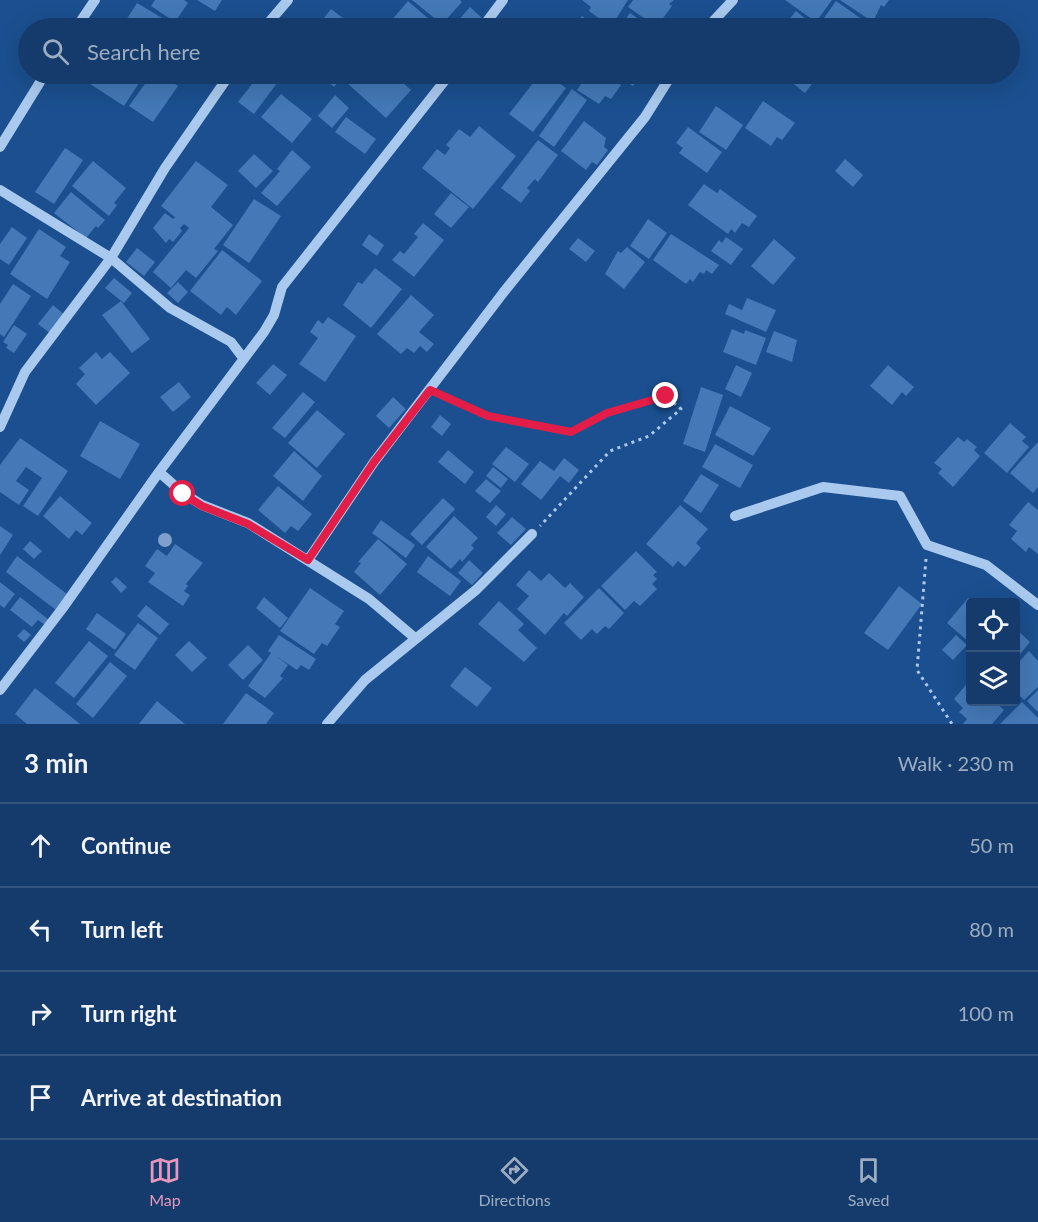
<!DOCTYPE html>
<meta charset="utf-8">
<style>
:root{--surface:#143b6b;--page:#1d4271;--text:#f1f3f6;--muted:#9dadc1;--line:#33557e;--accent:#e797bd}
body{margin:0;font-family:Lato,sans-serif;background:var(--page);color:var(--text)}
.controls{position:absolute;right:18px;bottom:18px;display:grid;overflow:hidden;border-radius:6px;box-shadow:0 6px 24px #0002}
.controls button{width:54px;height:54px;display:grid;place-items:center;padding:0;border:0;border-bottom:2px solid var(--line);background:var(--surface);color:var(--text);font:30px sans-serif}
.stop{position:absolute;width:18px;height:18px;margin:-14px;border:4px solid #e11d48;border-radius:50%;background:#fff}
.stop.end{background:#e11d48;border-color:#fff;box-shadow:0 2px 6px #0008}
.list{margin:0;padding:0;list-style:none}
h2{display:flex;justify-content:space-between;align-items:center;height:78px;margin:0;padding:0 24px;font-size:26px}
h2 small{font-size:20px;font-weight:400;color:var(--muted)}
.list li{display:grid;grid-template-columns:39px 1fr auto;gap:18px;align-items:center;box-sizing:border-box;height:84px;padding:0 24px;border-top:2px solid var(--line)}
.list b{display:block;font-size:22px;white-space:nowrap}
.list em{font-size:20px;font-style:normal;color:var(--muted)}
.icon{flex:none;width:33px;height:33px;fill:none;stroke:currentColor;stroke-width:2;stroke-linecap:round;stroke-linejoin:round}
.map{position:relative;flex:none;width:1038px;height:724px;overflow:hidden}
.search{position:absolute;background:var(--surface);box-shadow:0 6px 24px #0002;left:18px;right:18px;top:18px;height:66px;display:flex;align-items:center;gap:15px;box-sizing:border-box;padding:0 21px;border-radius:33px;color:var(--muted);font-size:22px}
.sheet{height:414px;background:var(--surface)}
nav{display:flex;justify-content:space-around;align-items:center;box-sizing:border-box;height:84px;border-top:2px solid var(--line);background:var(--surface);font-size:16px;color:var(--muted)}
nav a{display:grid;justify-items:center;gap:3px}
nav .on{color:var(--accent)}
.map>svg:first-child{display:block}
.building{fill:#4478b7}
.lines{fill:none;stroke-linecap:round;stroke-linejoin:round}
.path{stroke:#a9c9ee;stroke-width:3;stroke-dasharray:3 4.5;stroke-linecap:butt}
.minor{stroke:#a9c9ee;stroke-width:10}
.tree{fill:#7ea0ca}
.route{stroke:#e11d48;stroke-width:8}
</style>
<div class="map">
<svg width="1038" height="724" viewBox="0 0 1038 724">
<rect width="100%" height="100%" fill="#1b4f8f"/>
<!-- building -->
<path class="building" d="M155 0H184L188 3 175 22 151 6Z
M197 0H222L215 11Z
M412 0H460L462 2 442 24Z
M582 0H628L611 27 589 11 591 7Z
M633 0H674L669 4 672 6 661 21 658 20 654 25 628 7Z
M785 0H832L816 22Z
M840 0H889L884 7 881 5 873 22Z
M408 1 437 26 435 28H385Z
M836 1 873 27 872 28H825L819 25Z
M137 3 174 25 171 28H121Z
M470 7 483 19 475 28H464L457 22Z
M331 9 356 28H316Z
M796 11 814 26 811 28H782Z
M630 13 652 28H619Z
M582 16 597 28H572Z
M84 74H132L141 80 124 106 81 78Z
M152 74H161L178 86 153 122 129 106Z
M260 74 283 75 254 114 238 102Z
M318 74H345L334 87Z
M355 74H393L411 90 386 118 347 83Z
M540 74H547L566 88 533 132 509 114Z
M588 74H609L621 85 611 99 605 96 599 104 577 90Z
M614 74H642L633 86Z
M781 74H811L809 77 814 81 805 93Z
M572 89 587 100 554 147 539 136Z
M281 94 312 119 292 143 261 117Z
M335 95 349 108 332 128 318 116Z
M763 101 795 123 782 140 777 137 771 146 745 128Z
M716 106 743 125 726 150 699 132Z
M346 117 376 139 365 154 335 132Z
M584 121 606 138 604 147 608 150 597 165 592 162 586 170 561 151Z
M479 126 516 156 473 209 422 168 437 149 445 155 450 148 446 145 459 129 470 137Z
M688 127 722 152 707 173 679 153 683 148 676 143Z
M538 140 558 155 538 182 535 179 527 188 530 191 521 203 501 188Z
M65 148 83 160 54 204 35 192Z
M292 150 311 167 277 206 261 193 280 171 277 169Z
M254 154 273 171 256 188 238 171Z
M845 159 863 175 853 187 835 171Z
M93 161 126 188 114 203 117 205 109 216 72 186Z
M196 161 228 185 211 207 233 225 214 249 218 251 196 278 186 270 171 288 153 272 189 228 184 224 180 228 182 231 173 242 169 239 166 243 153 228 165 213 173 219 175 217 161 206Z
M704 184 717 193 720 189 757 216 749 227 742 223 735 233 731 229 728 234 688 205Z
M71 192 105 220 98 228 96 226 86 238 54 213Z
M451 193 469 207 451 228 434 214Z
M254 199 281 216 249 263 223 245Z
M648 219 667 233 649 259 630 246Z
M423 223 444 240 414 277 392 260 400 251 404 254 418 237 414 234Z
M12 227 27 238 9 265 0 259V244Z
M39 229 66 247 60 256 70 262 47 299 10 274Z
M369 234 384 245 377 256 362 245Z
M671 234 719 265 712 274 706 270 704 274 700 272 693 282 690 279 686 284 653 260Z
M726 237 743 249 731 265 711 251 719 240 722 243Z
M578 238 595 251 586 262 569 249Z
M774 239 796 258 773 285 751 266Z
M627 247 645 262 624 289 605 274 618 251 621 253Z
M137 248 155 262 144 276 126 262Z
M222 250 262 281 236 315 227 307 221 315 190 291Z
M375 268 402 289 371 328 343 305 358 282 362 284Z
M114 278 132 293 124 303 105 288Z
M178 282 188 292 178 303 167 293Z
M13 284 31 296 4 337 0 334V304Z
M411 295 434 315 419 332 434 344 427 352 420 346 414 353 407 348 401 354 377 334Z
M747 298 776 310 766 332 725 314 729 304 742 310Z
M121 301 150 339 132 353 102 315Z
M53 305 66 316 51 334 38 324Z
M328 317 356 336 325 382 299 364 318 338 310 332 318 320 323 324Z
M14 325 27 334 14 353 6 348 8 345 3 342Z
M732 329 744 334 745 330 766 338 756 365 723 352Z
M774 331 797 340 792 362 766 352Z
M96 352 102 359 110 352 130 373 96 405 76 384 85 374 79 368Z
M273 364 287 375 270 395 256 383Z
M736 365 752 373 741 397 725 389Z
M888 365 914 387 906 396 902 392 892 405 870 386Z
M179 382 191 397 173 412 160 397Z
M701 387 723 395 705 452 683 444Z
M303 392 315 402 285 438 272 428Z
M393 397 406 409 389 428 376 416Z
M730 406 771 428 753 456 715 435Z
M317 410 345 434 317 468 288 443Z
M440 415 451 424 442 436 431 427Z
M100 421 140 444 120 479 80 456Z
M1010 423 1026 437 1022 441 1029 447 1007 473 984 453Z
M958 437 964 442 967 439 977 447 974 450 980 456 953 487 938 473 942 469 934 463Z
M20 438 68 471 38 516 23 506 42 478 26 467 16 481 29 490 19 505 0 492V465Z
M1038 442V487L1033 493 1010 473Z
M715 444 753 465 740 488 702 467Z
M506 447 529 464 515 482 492 464Z
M448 450 474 472 465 484 438 462Z
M294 451 322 476 303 501 273 476Z
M564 458 579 470 569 483 560 476 541 500 521 484 540 461 554 471Z
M493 467 508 479 501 488 486 476Z
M701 474 719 485 701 513 683 501Z
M486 479 501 491 490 503 475 491Z
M278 486 312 514 298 531 291 526 285 533 258 510Z
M60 496 92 523 82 535 76 530 69 539 43 516Z
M443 498 455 509 422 545 410 534Z
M1028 502 1038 510V554L1029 547 1026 552 1011 539 1017 531 1009 525Z
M496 505 506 514 496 526 486 517Z
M680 505 708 529 696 543 701 548 685 567 678 561 673 567 646 544Z
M454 516 478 538 471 545 474 548 462 562 460 559 451 569 426 547Z
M512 517 526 529 511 545 497 533Z
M381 520 415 545 406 558 372 533Z
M0 526 13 535 0 555Z
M378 539 407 564 380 595 354 572 361 563 358 562Z
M30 541 42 551 34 559 23 549Z
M175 544 203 563 186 584 188 586 184 591 190 595 183 606 148 582 155 573 145 566 157 549 167 556Z
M636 551 657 572 653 575 657 579 652 584 657 589 640 606 634 601 625 610 601 586Z
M17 556 67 594 56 610 6 572Z
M428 556 461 581 450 596 417 572Z
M469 560 483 573 472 585 458 573Z
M529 570 541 581 549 573 565 588 570 583 584 597 567 616 564 613 545 635 517 609 529 596 516 585Z
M116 577 127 587 121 593 111 582Z
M0 582 15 594 4 608 0 605Z
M899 586 922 604 888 650 864 633Z
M310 588 344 611 335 624 340 627 327 646 322 643 314 654 280 631Z
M599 588 624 613 609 629 605 626 597 634 592 629 581 640 564 623Z
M20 597 49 620 45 625 38 620 32 627 10 610Z
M264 597 288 618 280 628 256 608Z
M968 598 973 602H970V638L968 641 947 623Z
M499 601 524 624 518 630 537 648 524 662 478 624Z
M146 605 169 624 160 635 137 616Z
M97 613 126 634 115 650 86 629Z
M138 623 158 638 135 670 114 655Z
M24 629 31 635 24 642 17 636Z
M1016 629 1030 642 1016 659 1017 639Z
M279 635 316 659 309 670 301 665 297 670 276 656 288 665 280 676 283 678 265 698 248 686 271 653 268 651Z
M956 635 967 645 953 660 942 650Z
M89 641 108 656 74 698 55 683Z
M189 641 207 658 192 672 175 655Z
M248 645 263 660 243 680 228 665Z
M1029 651 1038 661V687L1024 700 1016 692V665Z
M110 662 127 676 93 718 76 704Z
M465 667 492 688 477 707 450 686Z
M970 680V702H995L1004 710 992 724H963L967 719 959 712 963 708 954 699Z
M35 688 80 724H27L15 714Z
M1038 690V712L1027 701Z
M246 693 274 713 266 724H223Z
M157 701 185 724H139Z
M1022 702 1038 718V724H1000Z"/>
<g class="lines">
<!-- path -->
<path class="path" d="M441 395 488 416 571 431 607 413 666 396 681 409 649 436 610 451 540 526
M926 559 917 670 952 724"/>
<!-- minor -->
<path class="minor" d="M76 28 95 0
M264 28 288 0
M482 28 503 0
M707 28 733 0
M0 147 45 74
M0 190 111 258 170 308 231 342 244 359
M0 427 25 372 111 258 165 168 230 74
M735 516 823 487 900 496 927 545 986 565 1038 605
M308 560 374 462 503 293 645 117 672 74
M415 638 369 599 248 523 202 505 183 493 159 472 264 332 274 315 282 287 450 74
M0 690 62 609 159 472
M327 724 365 680 476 590 532 534"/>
</g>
<!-- trees -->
<circle class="tree" cx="165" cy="540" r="7"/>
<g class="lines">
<!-- route -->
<path class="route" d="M183 494 202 506 248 524 308 560 374 462 430 390 488 416 571 432 607 413 666 396"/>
</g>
</svg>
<div class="controls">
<button><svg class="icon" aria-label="locate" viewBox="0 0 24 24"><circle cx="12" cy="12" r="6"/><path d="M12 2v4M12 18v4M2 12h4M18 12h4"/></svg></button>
<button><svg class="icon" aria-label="layers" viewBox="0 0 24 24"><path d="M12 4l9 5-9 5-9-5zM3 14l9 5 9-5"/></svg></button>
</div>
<div class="stop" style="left:183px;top:494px"></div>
<div class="stop end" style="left:666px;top:396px"></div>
<div class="search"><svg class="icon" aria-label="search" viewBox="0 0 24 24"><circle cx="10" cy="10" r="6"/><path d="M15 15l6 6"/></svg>Search here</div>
</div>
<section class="sheet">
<h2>3 min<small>Walk · 230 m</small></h2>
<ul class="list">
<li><svg class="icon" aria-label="ahead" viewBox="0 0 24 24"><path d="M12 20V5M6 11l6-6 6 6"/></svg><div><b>Continue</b></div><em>50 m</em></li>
<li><svg class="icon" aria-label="left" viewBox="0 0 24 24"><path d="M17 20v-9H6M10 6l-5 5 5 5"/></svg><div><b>Turn left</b></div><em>80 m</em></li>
<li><svg class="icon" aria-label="right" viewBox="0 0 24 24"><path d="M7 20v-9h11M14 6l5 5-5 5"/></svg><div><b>Turn right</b></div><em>100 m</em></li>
<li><svg class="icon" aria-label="arrive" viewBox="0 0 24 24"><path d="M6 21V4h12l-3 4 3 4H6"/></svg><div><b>Arrive at destination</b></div></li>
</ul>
</section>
<nav>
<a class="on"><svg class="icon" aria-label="map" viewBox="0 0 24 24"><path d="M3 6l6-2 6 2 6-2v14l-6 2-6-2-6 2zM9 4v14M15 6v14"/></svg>Map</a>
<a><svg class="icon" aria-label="directions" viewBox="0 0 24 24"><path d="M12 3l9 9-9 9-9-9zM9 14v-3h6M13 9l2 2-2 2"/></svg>Directions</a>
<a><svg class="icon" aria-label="saved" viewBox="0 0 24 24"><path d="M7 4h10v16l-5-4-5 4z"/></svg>Saved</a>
</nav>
